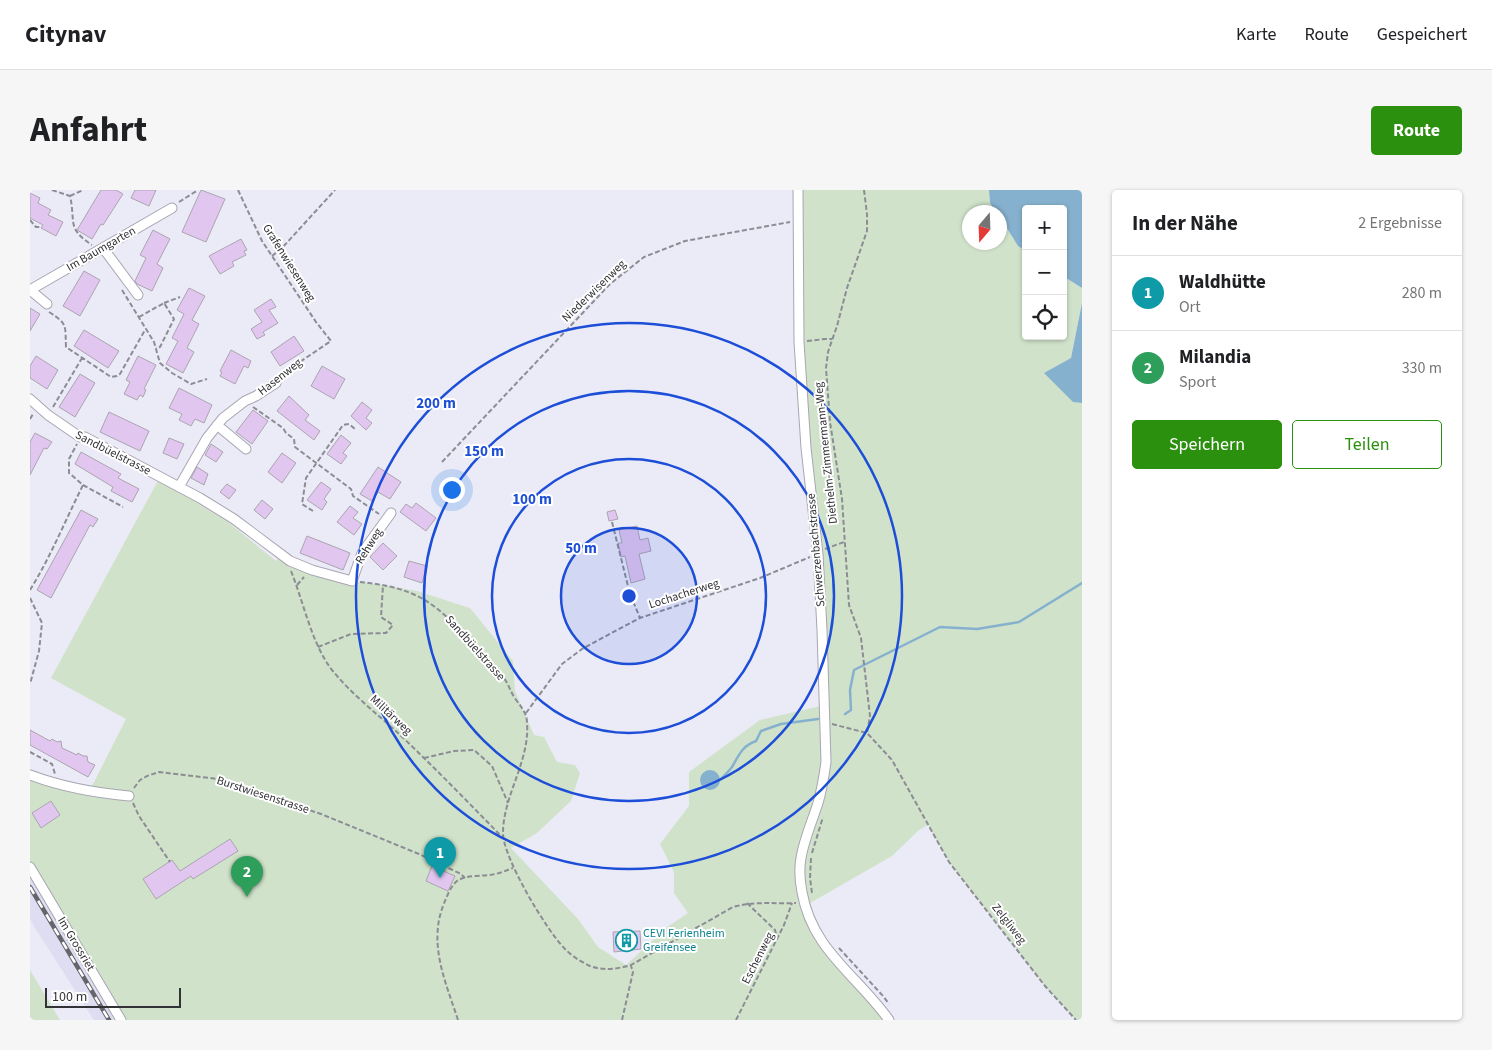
<!DOCTYPE html>
<html lang="de">
<meta charset="utf-8">
<style>
:root{--surface:#fff;--page:#f6f6f6;--text:#202124;--muted:#757577;--line:#e0e0e0;--accent:#2c900f}
body{margin:0;font-family:"Source Sans 3",sans-serif;background:var(--page);color:var(--text)}
.controls{position:absolute;right:15px;top:15px;display:grid;overflow:hidden;border-radius:5px;box-shadow:0 1px 4px #0004}
.controls button{width:45px;height:45px;display:grid;place-items:center;padding:0;border:0;border-bottom:1px solid var(--line);background:var(--surface);color:var(--text);font:25px sans-serif}
.compass{position:absolute;left:932px;top:15px;width:45px;height:45px;border-radius:50%;background:var(--surface);box-shadow:0 1px 4px #0004;rotate:199deg}
.scale{position:absolute;left:15px;bottom:12px;width:136px;box-sizing:border-box;padding-left:5px;border:2px solid #323237;border-top:0;font-size:14px;line-height:18px;white-space:nowrap;color:#323237;-webkit-text-stroke:4px #fff;paint-order:stroke}
.you{position:absolute;left:421px;top:299px;width:18px;height:18px;margin:-12px;border:4px solid #fff;border-radius:50%;background:#1a73e8;box-shadow:0 0 0 8px #1a73e833}
.badge{display:grid;place-items:center;width:32px;height:32px;border-radius:50%;background:var(--accent);color:#fff;font-size:16px;font-weight:700}
.pin{position:absolute;translate:-50% -41px;filter:drop-shadow(0 1px 2px #0008)}
.pin::after{content:'';position:absolute;top:26px;width:18px;height:15px;background:inherit;clip-path:polygon(0 0,100% 0,50% 100%)}
.list{margin:0;padding:0;list-style:none}
h2{display:flex;justify-content:space-between;align-items:center;height:65px;margin:0;padding:0 20px;font-size:21px}
h2 small{font-size:16px;font-weight:400;color:var(--muted)}
.list li{display:grid;grid-template-columns:32px 1fr auto;gap:15px;align-items:center;box-sizing:border-box;height:75px;padding:0 20px;border-top:1px solid var(--line)}
.list b{display:block;font-size:19px;white-space:nowrap}
.list p{margin:0;font-size:16px;white-space:nowrap;color:var(--muted)}
.list em{font-size:16px;font-style:normal;color:var(--muted)}
.actions{display:flex;gap:10px;padding:15px 20px}
.actions a{flex:1;padding:11px 0;border:1px solid var(--accent);border-radius:5px;text-align:center;font-size:18px;color:var(--accent)}
.actions .main{background:var(--accent);color:#fff}
.icon{flex:none;width:28px;height:28px;fill:none;stroke:currentColor;stroke-width:2;stroke-linecap:round;stroke-linejoin:round}
.map{position:relative;flex:none;width:1052px;height:830px;overflow:hidden;border-radius:5px}
header{display:flex;align-items:center;gap:30px;box-sizing:border-box;height:70px;padding:0 25px;background:var(--surface);border-bottom:1px solid var(--line)}
header strong{font-size:24px}
nav{display:flex;gap:28px;margin-inline-start:auto;font-size:18px}
.intro{display:flex;align-items:center;justify-content:space-between;box-sizing:border-box;height:120px;padding:0 30px}
h1{margin:0;font-size:35px}
.button{padding:12px 22px;border-radius:5px;background:var(--accent);color:#fff;font-size:18px;font-weight:700}
main{display:flex;gap:30px;padding:0 30px}
aside{flex:1;background:var(--surface);border-radius:5px;box-shadow:0 1px 4px #0004}
.map>svg:first-child{display:block}
.built{fill:#deddf1}
.green{fill:#d0e2ca}
.water{fill:#86b1ce}
.lines{fill:none;stroke-linecap:round;stroke-linejoin:round}
.stream{stroke:#86b1ce;stroke-width:2.5}
.building{fill:#e1c7f0;stroke:#aba4af}
.minor-casing{stroke:#a7a6b2;stroke-width:11}
.path{stroke:#8c8c95;stroke-width:2;stroke-dasharray:5 2.5;stroke-linecap:butt}
.minor{stroke:#fff;stroke-width:9}
.rail-casing{stroke:#65656c;stroke-width:4.5}
.rail{stroke:#fff;stroke-width:2.5;stroke-dasharray:8;stroke-linecap:butt}
.ring{fill:none;stroke:#1d4ed8;stroke-width:2.5}
.labels{text-anchor:middle;dominant-baseline:central;stroke-width:4;stroke-linejoin:round;paint-order:stroke}
.street-label{font-size:12px;fill:#323237;stroke:#fff}
.culture-label{font-size:12px;fill:#0d838f;stroke:#fff;text-anchor:start}
.centre{fill:#1d4ed8;stroke:#fff;stroke-width:2.5}
.ring-label{font-size:15px;text-anchor:middle;font-weight:bold;fill:#1d4ed8;stroke:#fff;stroke-width:4;stroke-linejoin:round;paint-order:stroke}
</style>
<header>
<strong>Citynav</strong>
<nav><a>Karte</a><a>Route</a><a>Gespeichert</a></nav>
</header>
<div class="intro"><h1>Anfahrt</h1><a class="button">Route</a></div>
<main>
<div class="map">
<svg width="1052" height="830" viewBox="0 0 1052 830">
<rect width="100%" height="100%" fill="#ebebf7"/>
<!-- built -->
<path class="built" d="M0 677 91 830H64L5 738 0 729Z"/>
<!-- green -->
<path class="green" d="M768 0H959L960 13 966 22H939V52H969L970 27 988 56 996 61V146H1033V86L1052 98V113L1041 168 1043 212 1052 213V830H1046L1015 796 919 672 898 635 889 640 862 666 775 716 790 750 859 830H91L0 677V585L59 602 96 529 21 488 130 287 170 308 167 313 198 332 246 371 251 364 322 391 353 395 387 401 440 418 483 471 485 501 504 545 514 547 527 572 545 575 550 583 541 611 507 643 481 658 548 729 568 757 596 775 637 737 658 723 644 703V682L630 654 659 616V582L730 530 795 515 788 364 773 223Z
M0 780 30 830H0Z"/>
<!-- water -->
<path class="water" d="M959 0H1052V98L1033 86V19H996V61L988 56 970 27 969 22H966L960 13Z
M1052 113V213L1043 212 1014 183 1041 168Z
M670 590a10 10 0 1 1 20 0a10 10 0 1 1-20 0Z"/>
<g class="lines">
<!-- stream -->
<path class="stream" d="M815 524 821 520 820 500 824 480 910 437 947 439 989 432 1052 393
M691 589C695 585 699 581 702 577 709 565 712 556 726 551L731 541 751 534 788 529"/>
</g>
<!-- building -->
<path class="building" d="M71 0H86L93 4 73 35 71 34 62 49 47 40Z
M105 0H126L119 16 101 8Z
M171 0 195 9 176 52 152 42Z
M0 3 10 8 8 13 21 20 18 25 33 32 26 46 11 38 13 35 0 28Z
M123 40 140 49 127 74 133 78 122 101 107 94 105 91 116 68 110 65Z
M211 49 217 60 214 61 216 65 202 72 204 76 190 84 179 66Z
M54 81 70 90 50 126 33 116Z
M159 98 175 106 162 130 169 134 157 158 164 162 153 183 136 174 148 151 142 148 154 124 147 120Z
M241 109 246 117 239 120 248 133 233 142 235 145 227 149 221 139 232 132 224 120Z
M0 118 10 124 0 141Z
M54 140 89 161 78 178 44 156Z
M264 146 274 161 250 176 241 162Z
M201 160 221 171 218 178 214 176 205 194 190 186 192 182 190 181Z
M6 166 28 180 17 199 0 188V176Z
M108 166 126 175 114 199 116 200 113 207 110 205 107 210 94 204 100 192 96 190Z
M292 176 315 189 304 209 281 196Z
M50 184 65 193 45 227 29 217Z
M149 198 182 215 174 233 165 229 161 236 149 230 152 224 139 218Z
M259 206 279 225 275 230 290 241 284 250 247 221Z
M332 212 342 220 336 228 342 233 336 240 321 226Z
M223 220 238 231 222 254 206 242Z
M79 222 119 241 110 261 70 242Z
M5 243 22 252 17 259 14 258 0 285V252Z
M311 245 321 253 313 263 317 266 311 274 297 264Z
M139 248 154 254 147 269 133 263Z
M181 254 193 262 186 272 175 265Z
M51 262 91 284 88 288 109 299 102 312 81 301 83 297 45 274Z
M252 263 266 273 252 293 238 282Z
M167 277 178 284 174 295 161 288Z
M348 277 371 292 360 309 348 302 342 311 330 304Z
M291 292 301 299 294 309 297 312 292 320 277 310Z
M197 294 206 300 199 309 190 302Z
M232 310 243 319 235 329 224 320Z
M386 313 406 328 396 341 370 322 376 314 382 318Z
M320 316 328 322 323 328 332 334 324 345 307 332Z
M51 320 68 329 63 337 60 335 21 408 7 400Z
M585 320 588 329 579 331 577 322Z
M607 336 610 350 618 348 621 361 609 364 615 389 601 393 595 366 591 367 588 353H592L589 340Z
M277 346 320 363 313 380 270 363Z
M353 353 367 366 353 380 340 367Z
M379 371 397 376 392 393 374 387Z
M0 540 20 551 22 549 27 552 31 551 32 558 47 565 48 563 53 566H57L58 572 65 575 58 587 0 555Z
M21 611 30 625 11 638 2 623Z
M200 649 208 661 163 689 161 686 126 709 113 689 142 670 150 681Z
M402 676 425 686 418 701 396 691Z
M610 741 611 759 584 762 583 742Z"/>
<g class="lines">
<defs>
<path id="minor" d="M768 0 769 152 776 258 788 364 792 440 796 572C794 586 792 600 788 613 782 632 774 649 771 668 769 679 770 692 772 702 782 760 827 785 859 830
M73 58 108 105
M17 114 0 100 142 18
M0 209 18 225 50 247H55L170 308 204 329 260 371 282 380 322 391 332 363 361 323
M187 235 216 259
M149 297 177 248 193 228 215 211 226 206 246 193
M0 585C32 597 65 603 99 606
M0 677 91 830"/>
</defs>
<!-- minor casing -->
<use href="#minor" class="minor-casing"/>
<!-- path -->
<path class="path" d="M22 0 40 6C46 32 36 38 62 55
M208 0 232 51 286 132 301 151 249 186
M834 0 837 24V41L817 98 807 136 798 162 796 178 800 232 812 309 819 415 831 448 840 526 837 543
M40 6 53 0
M149 12 168 0
M0 30 6 37H10
M242 66 252 58 305 0
M92 100 124 152 130 173 142 183 161 194 177 189
M134 113 150 107
M19 122C38 134 35 135 36 157L81 187 87 186 90 184 115 140
M109 127 134 113 144 129 130 157 126 158
M777 151 795 149H802
M23 217 52 168
M223 217 253 238 256 243 264 249 265 257 321 299 323 306 349 324
M0 229 3 224
M412 272 580 94 614 67 655 51 760 32
M53 295 93 317
M283 321 272 314 276 288 313 235 319 234 326 240
M582 332 600 404 610 428
M795 359 814 352
M261 381C273 411 280 446 297 473 312 496 347 524 368 543 404 577 439 613 473 648
M330 392C349 394 368 397 385 405 412 417 430 441 450 462 458 470 467 478 473 487 478 493 480 500 484 507 490 516 497 522 497 533 500 571 473 606 473 643 473 668 517 741 535 759 542 766 551 772 560 776 574 781 587 779 601 775L703 717C724 711 744 714 766 713
M267 395 274 387
M0 400C21 366 35 331 53 295L39 283V269L47 254
M0 408 12 433 9 461 0 494
M288 457 321 444 356 443 363 435 351 427 353 395
M496 523 532 474 552 459 587 440 610 428 730 388 780 367
M802 534 837 543 862 570 919 672 1015 796 1046 830
M0 562 22 574 25 584
M394 568 424 561 444 560 462 576 478 613
M104 598 110 590 117 586 129 582 188 589 291 624 389 664 431 684 435 688
M103 613 109 626 140 672
M782 663 793 627
M781 668 780 688 782 703
M717 713 745 740 747 748
M809 758 853 806 859 814
M428 830C415 790 397 752 415 711 418 704 421 696 427 691 437 684 453 687 465 684 471 683 477 680 483 678
M592 830 603 782 601 776
M706 830 754 735 762 713"/>
<!-- minor -->
<use href="#minor" class="minor"/>
<defs>
<path id="rail" d="M0 697 79 830"/>
</defs>
<!-- rail casing -->
<use href="#rail" class="rail-casing"/>
<!-- rail -->
<use href="#rail" class="rail"/>
</g>
<!-- distance rings -->
<circle cx="599" cy="406" r="68" fill="#1d4ed8" fill-opacity=".12"/>
<g class="ring">
<circle cx="599" cy="406" r="68"/>
<circle cx="599" cy="406" r="137"/>
<circle cx="599" cy="406" r="205"/>
<circle cx="599" cy="406" r="273"/>
</g>
<!-- icons -->
<defs>
<symbol id="building-ring" viewBox="-11 -11 22 22"><circle r="9.5" fill="#fff" stroke="#0f9aa8" stroke-width="1.5"/><path d="M-4-6H4V6H1V3H-1V6H-4ZM-2.5-4.3h1.7v1.8h-1.7ZM.8-4.3h1.7v1.8H.8ZM-2.5-1h1.7V.8h-1.7ZM.8-1h1.7V.8H.8Z" fill="#0f9aa8"/></symbol>
</defs>
<g fill-rule="evenodd">
<use href="#building-ring" x="584" y="738" width="25" height="25"/>
</g>
<g class="labels">
<!-- street labels -->
<g class="street-label">
<text transform="translate(71 59) rotate(-30)">Im Baumgarten</text>
<text transform="translate(259 73) rotate(58)">Grafenwiesenweg</text>
<text transform="translate(564 101) rotate(-44)">Niederwisenweg</text>
<text transform="translate(250 187) rotate(-38)">Hasenweg</text>
<text transform="translate(83 263) rotate(27)">Sandbüelstrasse</text>
<text transform="translate(796 263) rotate(-96)">Diethelm-Zimmermann-Weg</text>
<text transform="translate(339 356) rotate(-58)">Rehweg</text>
<text transform="translate(786 360) rotate(-95)">Schwerzenbachstrasse</text>
<text transform="translate(654 404) rotate(-18)">Lochacherweg</text>
<text transform="translate(445 458) rotate(48)">Sandbüelstrasse</text>
<text transform="translate(361 525) rotate(43)">Militärweg</text>
<text transform="translate(233 605) rotate(18)">Burstwiesenstrasse</text>
<text transform="translate(979 734) rotate(52)">Zelgliweg</text>
<text transform="translate(46 754) rotate(59)">Im Grossriet</text>
<text transform="translate(728 768) rotate(-63)">Eschenweg</text>
</g>
<!-- culture labels -->
<g class="culture-label">
<text x="613" y="743">CEVI Ferienheim<tspan x="613" dy="14">Greifensee</tspan></text>
</g>
</g>
<circle cx="599" cy="406" r="8" class="centre"/>
<g class="ring-label">
<text x="406" y="218">200 m</text>
<text x="454" y="266">150 m</text>
<text x="502" y="314">100 m</text>
<text x="551" y="363">50 m</text>
</g>
</svg>
<div class="controls">
<button>+</button>
<button>−</button>
<button><svg class="icon" aria-label="locate" viewBox="0 0 24 24"><circle cx="12" cy="12" r="6"/><path d="M12 2v4M12 18v4M2 12h4M18 12h4"/></svg></button>
</div>
<svg class="compass" viewBox="-18 -18 36 36"><path d="M0-13l5 13h-10z" fill="#e53935"/><path d="M0 13l5-13h-10z" fill="#757577"/></svg>
<div class="scale">100 m</div>
<div class="you"></div>
<div class="pin badge" style="left:410px;top:688px;background:#0f9aa8">1</div>
<div class="pin badge" style="left:217px;top:707px;background:#2e9e5b">2</div>
</div>
<aside>
<h2>In der Nähe<small>2 Ergebnisse</small></h2>
<ul class="list">
<li><span class="badge" style="background:#0f9aa8">1</span><div><b>Waldhütte</b><p>Ort</p></div><em>280 m</em></li>
<li><span class="badge" style="background:#2e9e5b">2</span><div><b>Milandia</b><p>Sport</p></div><em>330 m</em></li>
</ul>
<div class="actions"><a class="main">Speichern</a><a>Teilen</a></div>
</aside>
</main>
